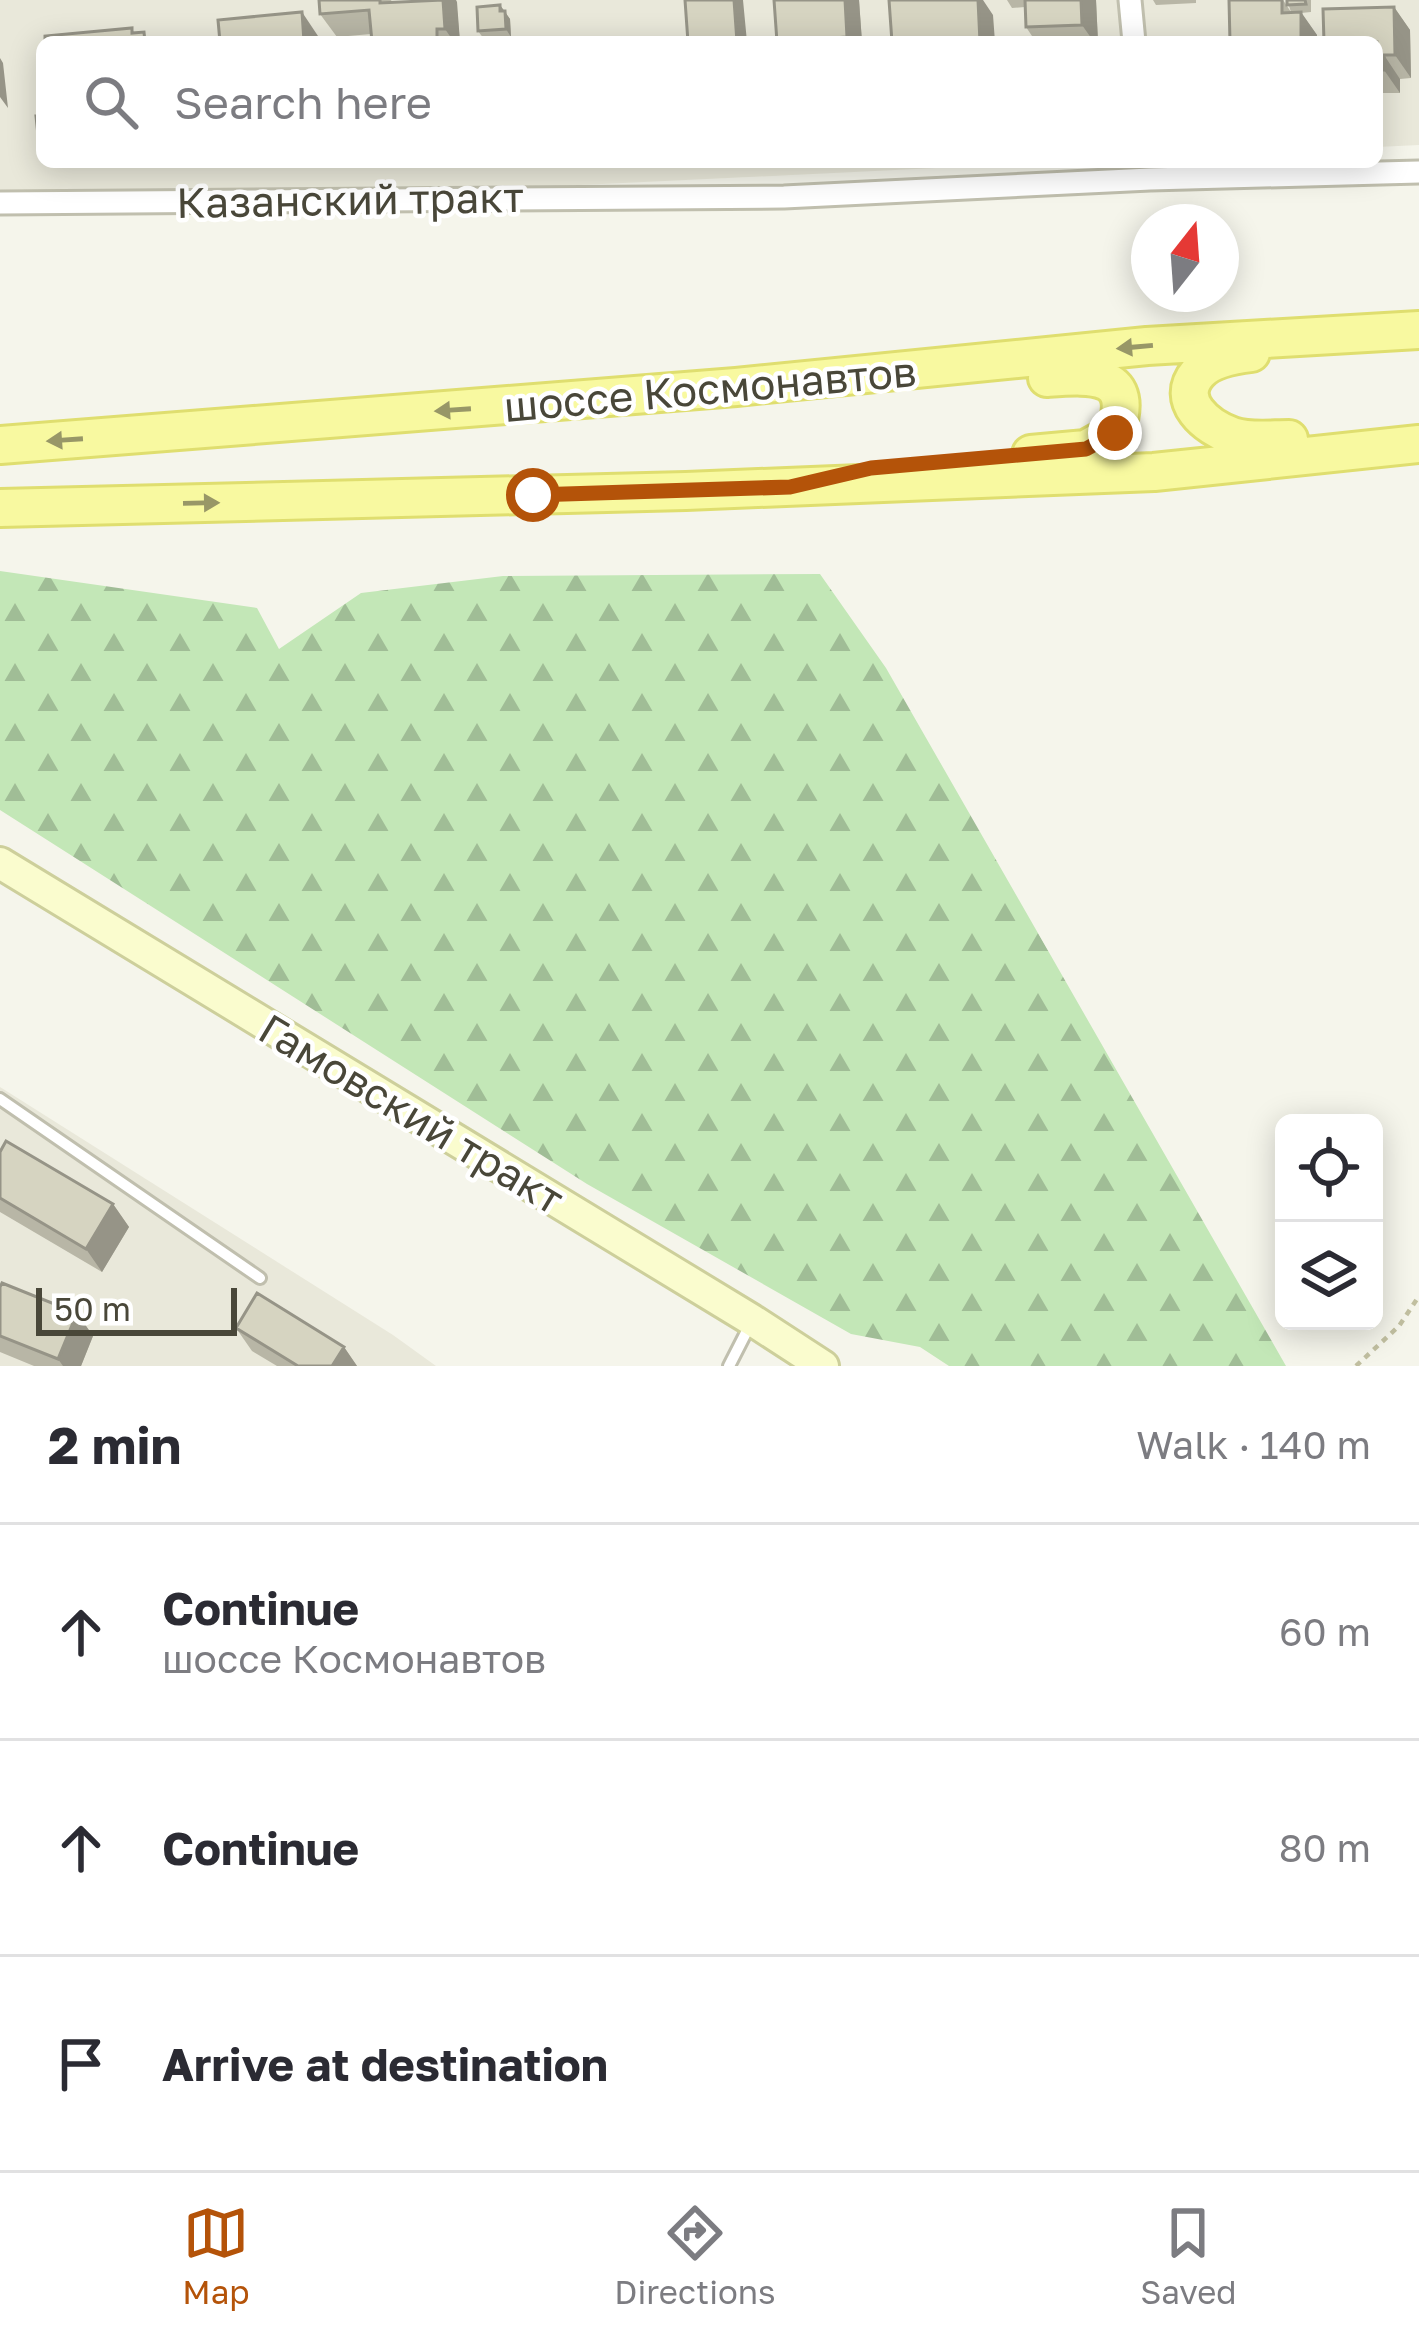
<!DOCTYPE html>
<meta charset="utf-8">
<style>
:root{--surface:#fff;--page:#f2f2f3;--text:#2b2b33;--muted:#7c7c81;--line:#e1e1e2;--accent:#b45309}
body{margin:0;font-family:"Golos Text",sans-serif;background:var(--page);color:var(--text)}
.controls{position:absolute;right:36px;bottom:36px;display:grid;overflow:hidden;border-radius:18px;box-shadow:0 6px 30px #0003}
.controls button{width:108px;height:108px;display:grid;place-items:center;padding:0;border:0;border-bottom:3px solid var(--line);background:var(--surface);color:var(--text);font:60px sans-serif}
.compass{position:absolute;left:1131px;top:204px;width:108px;height:108px;border-radius:50%;background:var(--surface);box-shadow:0 6px 30px #0003;rotate:17deg}
.scale{position:absolute;left:36px;bottom:30px;width:201px;box-sizing:border-box;padding-left:12px;border:6px solid #494739;border-top:0;font-size:33px;line-height:42px;white-space:nowrap;color:#494739;-webkit-text-stroke:9px #fff;paint-order:stroke}
.stop{position:absolute;width:36px;height:36px;margin:-27px;border:9px solid #b45309;border-radius:50%;background:#fff}
.stop.end{background:#b45309;border-color:#fff;box-shadow:0 3px 12px #0008}
.list{margin:0;padding:0;list-style:none}
h2{display:flex;justify-content:space-between;align-items:center;height:156px;margin:0;padding:0 48px;font-size:51px}
h2 small{font-size:39px;font-weight:400;color:var(--muted)}
.list li{display:grid;grid-template-columns:78px 1fr auto;gap:36px;align-items:center;box-sizing:border-box;height:216px;padding:0 48px;border-top:3px solid var(--line)}
.list b{display:block;font-size:45px;white-space:nowrap}
.list p{margin:0;font-size:39px;white-space:nowrap;color:var(--muted)}
.list em{font-size:39px;font-style:normal;color:var(--muted)}
.icon{flex:none;width:66px;height:66px;fill:none;stroke:currentColor;stroke-width:2;stroke-linecap:round;stroke-linejoin:round}
.map{position:relative;flex:none;width:1419px;height:1366px;overflow:hidden}
.search{position:absolute;background:var(--surface);box-shadow:0 6px 30px #0003;left:36px;right:36px;top:36px;height:132px;display:flex;align-items:center;gap:30px;box-sizing:border-box;padding:0 42px;border-radius:18px;color:var(--muted);font-size:45px}
.sheet{height:804px;background:var(--surface)}
nav{display:flex;justify-content:space-around;align-items:center;box-sizing:border-box;height:168px;border-top:3px solid var(--line);background:var(--surface);font-size:33px;color:var(--muted)}
nav a{display:grid;justify-items:center;gap:6px}
nav .on{color:var(--accent)}
.map>svg:first-child{display:block}
.residential{fill:#e9e8da}
.forest{fill:url(#forest-firs)}
.lines{fill:none;stroke-linecap:round;stroke-linejoin:round}
.lane-casing{stroke:#c0bfae;stroke-width:16}
.street-casing{stroke:#c0bfae;stroke-width:27}
.secondary-casing{stroke:#cdcf9b;stroke-width:36}
.primary-casing{stroke:#dfde6f;stroke-width:42}
.path{stroke:#c1bfa0;stroke-width:4.5;stroke-dasharray:6 6;stroke-linecap:butt}
.lane{stroke:#fff;stroke-width:10}
.street{stroke:#fff;stroke-width:21}
.secondary{stroke:#fafcce;stroke-width:30}
.primary{stroke:#f8f9a0;stroke-width:36}
.wall{fill:#b8b6a6}
.shaded-wall{fill:#969487}
.building{fill:#d6d4c1;stroke:#969487;stroke-width:3}
.oneway{fill:#989767}
.route{stroke:#b45309;stroke-width:15}
.labels{text-anchor:middle;dominant-baseline:central;stroke-width:9;stroke-linejoin:round;paint-order:stroke}
.street-label{font-size:42px;fill:#494739;stroke:#fff}
</style>
<div class="map">
<svg width="1419" height="1366" viewBox="0 0 1419 1366">
<defs>
<pattern id="forest-firs" width="22" height="20" patternUnits="userSpaceOnUse" patternTransform="scale(3)"><rect width="22" height="20" fill="#c3e7b7"/><path d="M5 1l3.5 6h-7zM16 11l3.5 6h-7z" fill="#a0bd96"/></pattern>
</defs>
<rect width="100%" height="100%" fill="#f5f5eb"/>
<!-- residential -->
<path class="residential" d="M0 0H1419V145L1377 147V42H42V162H1062L0 213Z
M0 1087 393 1335 436 1366H0Z"/>
<!-- forest -->
<path class="forest" d="M0 571 257 608 279 649 361 593 503 576 820 574 886 668 1286 1366H949L920 1347 851 1334 587 1184 0 810Z"/>
<g class="lines">
<defs>
<path id="lane" d="M0 1099 260 1278
M729 1366 752 1321"/>
<path id="street" d="M1130 0 1134 42
M0 203 784 197 1150 179 1419 172"/>
<path id="secondary" d="M0 863 752 1320 823 1366"/>
<path id="primary" d="M1251 353C1234 355 1210 359 1198 373 1174 401 1207 427 1232 436 1248 442 1272 439 1289 439
M0 445 736 387 1147 346 1419 330
M1031 454 1086 449 1115 433C1137 371 1091 375 1047 378
M0 508 686 491 1154 472 1419 444"/>
</defs>
<!-- lane casing -->
<use href="#lane" class="lane-casing"/>
<!-- street casing -->
<use href="#street" class="street-casing"/>
<!-- secondary casing -->
<use href="#secondary" class="secondary-casing"/>
<!-- primary casing -->
<use href="#primary" class="primary-casing"/>
<!-- path -->
<path class="path" d="M1356 1366 1399 1326 1419 1296"/>
<!-- lane -->
<use href="#lane" class="lane"/>
<!-- street -->
<use href="#street" class="street"/>
<!-- secondary -->
<use href="#secondary" class="secondary"/>
<!-- primary -->
<use href="#primary" class="primary"/>
</g>
<!-- wall -->
<path class="wall" d="M319 0H391L392 2 456 0 460 42H372L371 34 337 37 320 14Z
M774 0H859L862 42H777Z
M1007 0H1096L1098 42H1036L1026 27 1025 7 1012 8Z
M1153 0H1196V3L1156 5Z
M1283 0 1291 12 1287 0H1311V12L1301 13 1317 35V42H1230Z
M500 5 510 19 511 37 484 39 478 31Z
M1394 7 1410 30 1411 78 1400 79V93H1377V42Z
M0 1152 113 1204 129 1227 102 1272 0 1212Z
M0 1287 77 1313 93 1336 81 1366H34L0 1352Z
M236 1328 344 1347 357 1366H277L252 1351Z"/>
<!-- shaded-wall -->
<path class="shaded-wall" d="M443 0H456L457 2 460 42H454L445 29Z
M734 0H743L747 42H737Z
M845 0H859L862 42H851L847 37Z
M978 0H983L993 15 995 42H980Z
M1081 0H1096L1098 42H1094L1082 25Z
M500 5 510 19 511 37 506 29Z
M1394 7 1410 30 1411 78 1395 55Z
M302 12 318 36V42H304Z
M1301 12 1317 35V42H1301Z
M1384 55 1400 79V93L1384 70Z
M0 58 3 63 8 108 0 97Z
M113 1204 129 1227 102 1272 86 1249Z
M77 1313 93 1336 81 1366H63L58 1359Z
M344 1347 357 1366H332Z"/>
<!-- building -->
<path class="building" d="M319 0H380V3L443 0 445 29H437V42H372L369 10 320 14Z
M685 0H734L737 42H688Z
M774 0H845L847 37 777 42Z
M889 0H978L980 42H892Z
M1025 0H1081L1082 25 1026 27Z
M1229 0H1282V13L1301 12V42H1230Z
M1287 0H1305L1306 4 1287 5Z
M500 5V11H505L506 29 478 31 477 7Z
M1394 7 1395 55H1384V70H1377V42H1324L1323 9Z
M302 12 304 42H220L218 20Z
M132 28V33L144 32 145 42H45V36Z
M36 116H42V145H39Z
M6 1141 113 1204 86 1249 0 1198V1152Z
M2 1283 77 1313 58 1359 0 1336V1287Z
M257 1293 344 1347 332 1366H298L236 1328Z"/>
<!-- one-way arrows -->
<defs><path id="oneway-solid" d="M-6-.8H1V-3.2L6.5 0L1 3.2V.8H-6Z" transform="scale(3)"/></defs>
<g class="oneway">
<use href="#oneway-solid" transform="translate(1135 347) rotate(175)"/>
<use href="#oneway-solid" transform="translate(453 410) rotate(176)"/>
<use href="#oneway-solid" transform="translate(65 440) rotate(176)"/>
<use href="#oneway-solid" transform="translate(201 503) rotate(-1)"/>
</g>
<g class="lines">
<!-- route -->
<path class="route" d="M533 495 790 487 871 468 1086 449 1115 433"/>
</g>
<g class="labels">
<!-- street labels -->
<g class="street-label">
<text transform="translate(350 199) rotate(-1)">Казанский тракт</text>
<text transform="translate(710 388) rotate(-5)">шоссе Космонавтов</text>
<text transform="translate(412 1113) rotate(31)">Гамовский тракт</text>
</g>
</g>
</svg>
<div class="controls">
<button><svg class="icon" aria-label="locate" viewBox="0 0 24 24"><circle cx="12" cy="12" r="6"/><path d="M12 2v4M12 18v4M2 12h4M18 12h4"/></svg></button>
<button><svg class="icon" aria-label="layers" viewBox="0 0 24 24"><path d="M12 4l9 5-9 5-9-5zM3 14l9 5 9-5"/></svg></button>
</div>
<svg class="compass" viewBox="-18 -18 36 36"><path d="M0-13l5 13h-10z" fill="#e53935"/><path d="M0 13l5-13h-10z" fill="#7c7c81"/></svg>
<div class="scale">50 m</div>
<div class="stop" style="left:533px;top:495px"></div>
<div class="stop end" style="left:1115px;top:433px"></div>
<div class="search"><svg class="icon" aria-label="search" viewBox="0 0 24 24"><circle cx="10" cy="10" r="6"/><path d="M15 15l6 6"/></svg>Search here</div>
</div>
<section class="sheet">
<h2>2 min<small>Walk · 140 m</small></h2>
<ul class="list">
<li><svg class="icon" aria-label="ahead" viewBox="0 0 24 24"><path d="M12 20V5M6 11l6-6 6 6"/></svg><div><b>Continue</b><p>шоссе Космонавтов</p></div><em>60 m</em></li>
<li><svg class="icon" aria-label="ahead" viewBox="0 0 24 24"><path d="M12 20V5M6 11l6-6 6 6"/></svg><div><b>Continue</b></div><em>80 m</em></li>
<li><svg class="icon" aria-label="arrive" viewBox="0 0 24 24"><path d="M6 21V4h12l-3 4 3 4H6"/></svg><div><b>Arrive at destination</b></div></li>
</ul>
</section>
<nav>
<a class="on"><svg class="icon" aria-label="map" viewBox="0 0 24 24"><path d="M3 6l6-2 6 2 6-2v14l-6 2-6-2-6 2zM9 4v14M15 6v14"/></svg>Map</a>
<a><svg class="icon" aria-label="directions" viewBox="0 0 24 24"><path d="M12 3l9 9-9 9-9-9zM9 14v-3h6M13 9l2 2-2 2"/></svg>Directions</a>
<a><svg class="icon" aria-label="saved" viewBox="0 0 24 24"><path d="M7 4h10v16l-5-4-5 4z"/></svg>Saved</a>
</nav>
